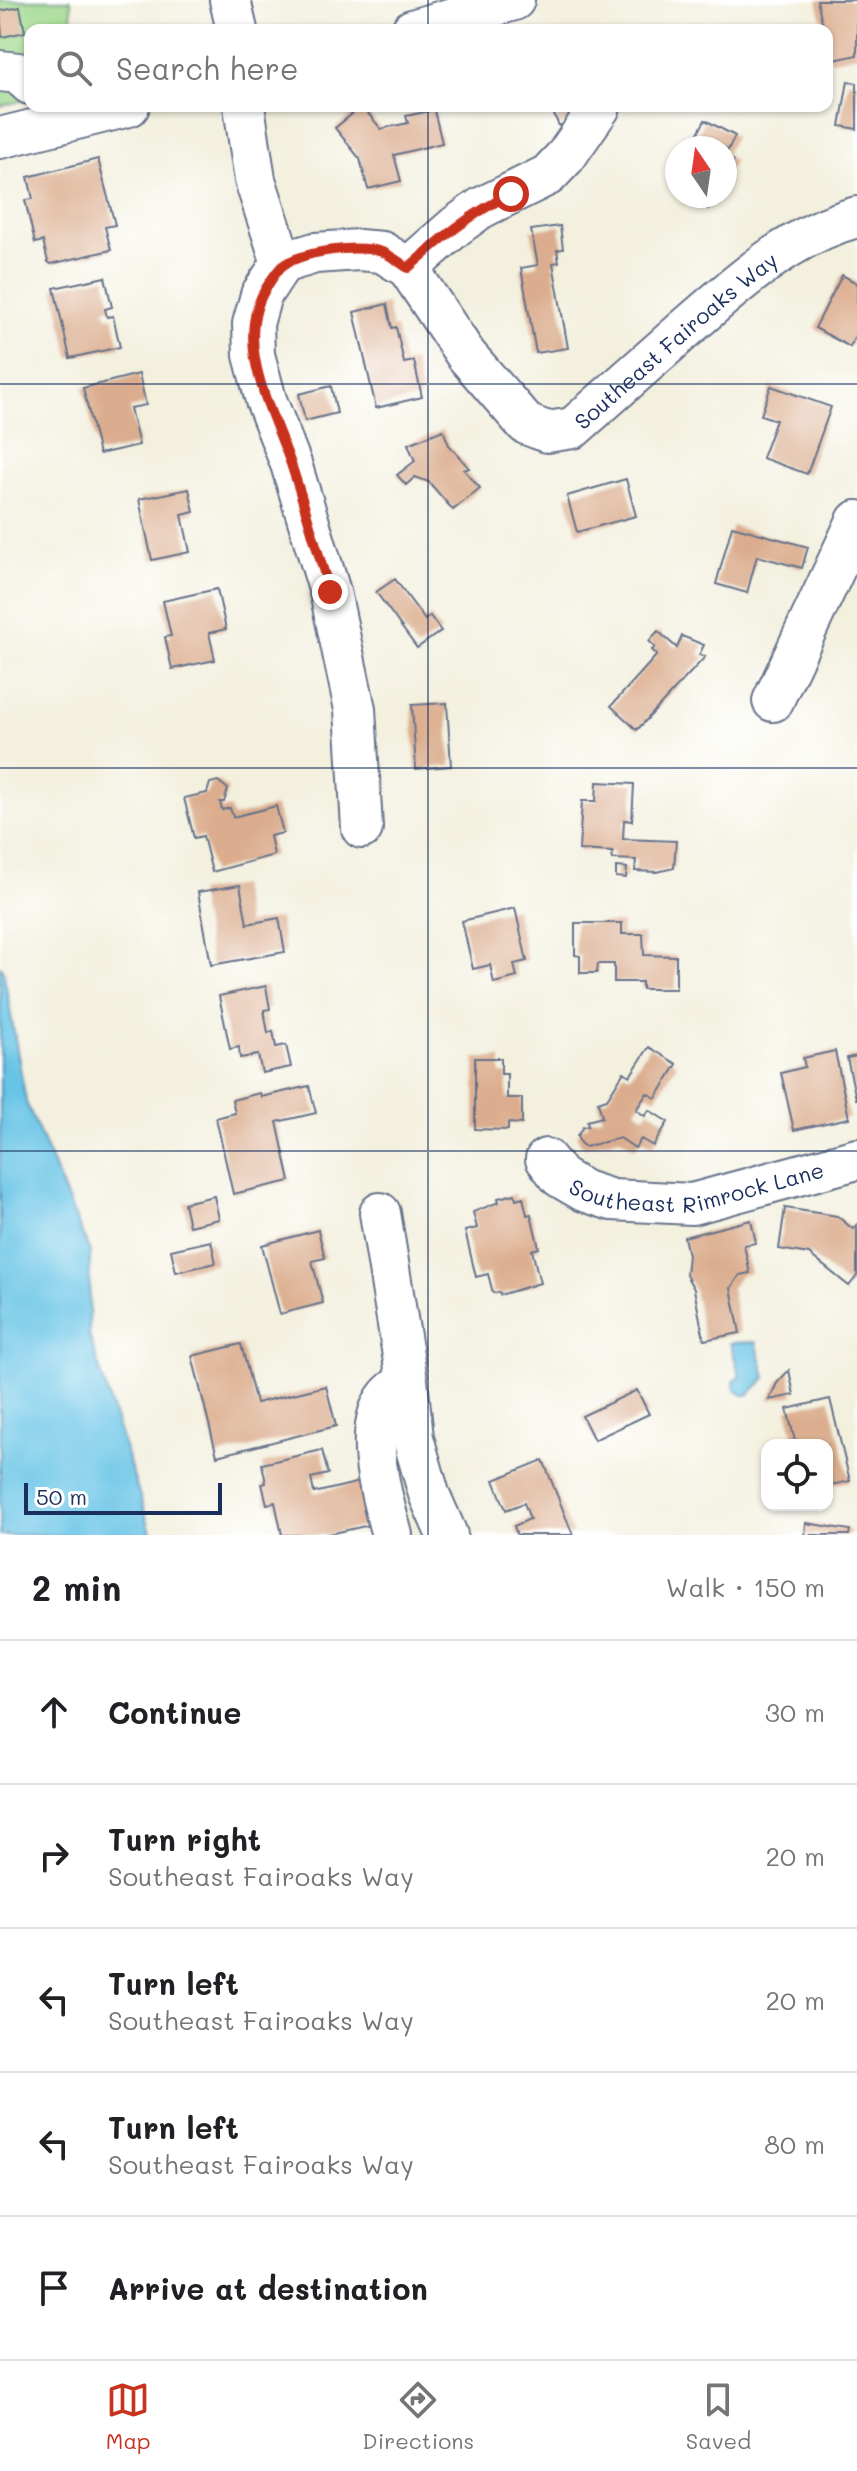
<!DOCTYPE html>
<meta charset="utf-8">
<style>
:root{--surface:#fff;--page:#f6f6f6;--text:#202124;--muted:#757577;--line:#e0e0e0;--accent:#c8321e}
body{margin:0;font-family:Mali,sans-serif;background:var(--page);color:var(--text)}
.controls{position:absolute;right:24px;bottom:24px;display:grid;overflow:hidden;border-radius:16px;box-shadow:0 2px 6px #0004}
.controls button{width:72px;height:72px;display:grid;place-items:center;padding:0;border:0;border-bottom:2px solid var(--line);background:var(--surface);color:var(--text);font:40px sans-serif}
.compass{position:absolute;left:665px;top:136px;width:72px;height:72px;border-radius:50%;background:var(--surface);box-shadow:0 2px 6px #0004;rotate:347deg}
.scale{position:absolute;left:24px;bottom:20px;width:198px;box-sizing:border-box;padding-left:8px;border:4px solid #1b2f5e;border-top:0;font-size:22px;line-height:28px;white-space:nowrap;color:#1b2f5e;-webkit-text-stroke:6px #fff;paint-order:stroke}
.stop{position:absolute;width:24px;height:24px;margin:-18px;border:6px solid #c8321e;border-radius:50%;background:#fff}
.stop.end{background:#c8321e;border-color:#fff;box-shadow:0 2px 8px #0008}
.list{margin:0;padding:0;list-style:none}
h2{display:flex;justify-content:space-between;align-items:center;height:104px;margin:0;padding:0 32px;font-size:34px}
h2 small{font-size:26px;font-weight:400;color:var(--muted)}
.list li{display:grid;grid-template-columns:52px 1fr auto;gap:24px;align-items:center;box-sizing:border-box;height:144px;padding:0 32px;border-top:2px solid var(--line)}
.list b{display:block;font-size:30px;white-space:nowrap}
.list p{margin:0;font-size:26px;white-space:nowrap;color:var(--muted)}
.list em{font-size:26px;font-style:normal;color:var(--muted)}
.icon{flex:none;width:44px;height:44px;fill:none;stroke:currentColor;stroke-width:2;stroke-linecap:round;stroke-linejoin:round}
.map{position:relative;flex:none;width:857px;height:1535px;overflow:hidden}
.search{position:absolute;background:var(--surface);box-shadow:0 2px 6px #0004;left:24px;right:24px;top:24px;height:88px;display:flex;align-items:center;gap:20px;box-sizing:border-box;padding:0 28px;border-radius:16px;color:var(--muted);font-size:30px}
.sheet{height:824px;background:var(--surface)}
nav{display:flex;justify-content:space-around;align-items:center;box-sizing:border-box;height:112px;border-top:2px solid var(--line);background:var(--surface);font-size:22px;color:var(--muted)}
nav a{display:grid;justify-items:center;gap:4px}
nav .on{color:var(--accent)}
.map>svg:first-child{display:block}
.green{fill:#9ed78a;stroke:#5c8374;stroke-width:2}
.water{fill:#68c4e6;stroke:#427aa2;stroke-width:2}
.building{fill:#dbad8e}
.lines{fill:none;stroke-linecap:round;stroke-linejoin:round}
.minor-casing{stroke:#67738b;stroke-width:44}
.minor{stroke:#fff;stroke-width:40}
.route{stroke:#c8321e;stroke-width:10}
.grid{fill:none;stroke:#1b2f5e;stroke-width:2;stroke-opacity:0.55}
.labels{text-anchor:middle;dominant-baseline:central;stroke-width:7;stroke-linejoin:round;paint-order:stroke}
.street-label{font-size:22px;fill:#1b2f5e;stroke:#fff}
</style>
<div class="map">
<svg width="857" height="1535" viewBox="0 0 857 1535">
<rect width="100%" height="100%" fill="#fff"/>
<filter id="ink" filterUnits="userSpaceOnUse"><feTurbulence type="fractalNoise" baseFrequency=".0125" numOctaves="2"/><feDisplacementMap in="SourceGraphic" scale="16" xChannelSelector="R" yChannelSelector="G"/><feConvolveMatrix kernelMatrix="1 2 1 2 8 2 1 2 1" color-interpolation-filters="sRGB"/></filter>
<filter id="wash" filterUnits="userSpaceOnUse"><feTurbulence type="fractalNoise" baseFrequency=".006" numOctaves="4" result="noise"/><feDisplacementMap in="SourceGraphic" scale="32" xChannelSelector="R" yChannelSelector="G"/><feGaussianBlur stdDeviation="1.8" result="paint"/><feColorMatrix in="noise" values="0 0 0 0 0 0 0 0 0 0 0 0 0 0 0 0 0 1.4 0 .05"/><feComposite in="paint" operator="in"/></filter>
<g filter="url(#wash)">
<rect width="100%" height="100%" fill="#f3f0de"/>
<!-- green -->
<path class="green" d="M0 0H71L72 30H30V99L0 106Z"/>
<!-- water -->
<path class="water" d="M0 966 3 969 26 1102 90 1252 89 1335 152 1535H0Z
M756 1342 766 1378 748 1395H743L735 1390 734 1381 740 1376 730 1343Z"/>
<g id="blocks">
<!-- building -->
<path class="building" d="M817 0H857V55L830 61 827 30H824Z
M20 7 25 32 2 37 0 11Z
M848 81 857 83V129L840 126Z
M362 106 381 129 408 123 406 116 434 110 442 143 394 155 401 181 368 189 360 159 335 128Z
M550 106H578L583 116 559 126Z
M705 120 735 136 725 156V148H690Z
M725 156 734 161 725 177Z
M98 159 115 225 105 227 111 250 51 264 48 262 43 241 35 243 25 200 33 199 28 177Z
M695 196H715L708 209 692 201Z
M560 226 563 249 557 250 559 262 553 263 568 348 536 353 521 268 538 265 531 230Z
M842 275 857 283V332L850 347 815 328Z
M105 277 112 307 105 309 107 317 113 316 120 347 70 358 54 288Z
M387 304 392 328 396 327 404 363 414 361 422 397 376 408 354 312Z
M139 374 146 405 130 408 139 445 99 454 83 388Z
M331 386 337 413 305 421 299 394Z
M771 386 831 407 807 474 762 458 776 420 761 415Z
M443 430 449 445 469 468 464 470 480 488 453 510 429 482 415 477 406 485 397 475 415 461 408 444Z
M626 479 636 516 577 532 567 496Z
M189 489 194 512 182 515 190 552 152 560 139 499Z
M732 526 808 547 802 568 757 556 747 593 716 584Z
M395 579 425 620 430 616 441 631 417 648 376 592Z
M217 589 226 629 209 633 215 660 172 669 165 637 171 636 163 601Z
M658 631 677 648 682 636 704 645 699 655 705 657 637 730 611 706 657 655 652 650 655 647 649 641Z
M447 703 451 766 416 769 412 705Z
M218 781 228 789 224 802H220L222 810 230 808 233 817 276 806 283 833 270 836 274 855 212 872 203 836 194 838 184 798 207 793 210 783Z
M597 782 634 784 632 821 624 820 623 839 676 841 674 868 657 872 635 871 636 860 612 859 613 852 579 850 582 801H596Z
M616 867 627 868 626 878 616 877Z
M240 885 247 924 279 918 285 952 211 965 198 892Z
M515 908 527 961 514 964 517 977 494 983 490 965 473 969 462 921Z
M575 923H622V934H643L644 955 676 956V989H642V982H614V964H598L597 973H580V956L575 955Z
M266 986 270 1009 264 1010 268 1033 273 1031 276 1047 286 1045 291 1067 262 1073 258 1055 240 1058 239 1047 230 1049 219 996Z
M649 1047 677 1064 656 1098 647 1093 636 1110 645 1116 649 1110 668 1122 653 1146 641 1139 635 1148 620 1138 585 1147 580 1143 577 1136 583 1127 588 1126 587 1121 602 1117 598 1102 607 1099 624 1072 630 1076Z
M835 1051 849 1118 794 1130 781 1073 805 1067 803 1058Z
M857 1056V1099H856L847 1058Z
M475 1058H501V1074H507V1098H522V1124L508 1123V1130L475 1129Z
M309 1086 316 1113 277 1122 290 1181 233 1194 216 1118 235 1113 232 1100 260 1093 261 1097Z
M515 1194 516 1199 523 1197 527 1215 531 1214 539 1248 532 1250 540 1283 500 1295 499 1292 493 1293 488 1274 476 1277 465 1231 477 1228 473 1212 499 1202 498 1198Z
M214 1196 219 1219 189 1226 184 1203Z
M785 1208 837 1216 853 1229 857 1224V1276L849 1286 809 1254 779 1249Z
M751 1220 756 1243 744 1245 750 1273 740 1275 731 1288 740 1333 704 1340 694 1289 686 1275 688 1255 684 1237Z
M318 1230 325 1258 312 1261 323 1303 280 1314 262 1245Z
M211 1241 216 1263 176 1272 171 1250Z
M241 1344 256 1403 326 1386 336 1426 217 1456 192 1356Z
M789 1370 794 1395 769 1400 777 1383Z
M637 1390 649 1414 594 1440 582 1416Z
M830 1399 850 1481 827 1486V1445H796L787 1409Z
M322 1450 328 1474 311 1478 314 1493 364 1481 374 1524 325 1535H282L275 1502 267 1504 262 1484 266 1483 262 1464Z
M543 1460 573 1535H517L514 1526 530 1519 524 1503 506 1510 494 1480Z
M806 1523 850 1530 849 1535H805Z"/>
</g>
</g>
<g filter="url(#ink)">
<use href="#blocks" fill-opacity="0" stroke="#67738b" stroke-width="2"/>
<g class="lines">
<defs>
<g id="minor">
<path d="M230 0 237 30"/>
<path d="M412 30 514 0"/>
<path d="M0 71 18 73 30 84"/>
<path d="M244 106 255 180 282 263 261 295 253 324 254 355 266 400 291 464 330 592 355 709 362 828"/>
<path d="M0 138 129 106"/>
<path id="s1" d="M282 263 315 253 359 250 382 252 408 268 466 355 526 424 547 432 573 428C610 395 647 363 684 330 736 285 789 235 857 217"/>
<path d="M408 268 456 226 481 208 548 175 566 156 600 107"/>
<path d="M773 701 857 521"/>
<path id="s2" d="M546 1159 560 1177 584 1191 612 1200 692 1204 857 1159"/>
<path d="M380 1213 407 1380 413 1438 429 1494 447 1535"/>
<path d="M392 1535C382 1499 361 1428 388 1396 393 1390 401 1385 407 1380"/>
</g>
</defs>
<!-- minor casing -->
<use href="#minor" class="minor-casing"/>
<!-- minor -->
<use href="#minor" class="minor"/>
</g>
</g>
<g class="lines" filter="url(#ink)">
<!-- route -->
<path class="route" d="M330 592C317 550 305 506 291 464 272 410 231 340 268 285 280 266 282 263 304 256 325 250 360 245 382 252 391 255 400 263 408 268 441 239 471 213 511 194"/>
</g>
<!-- grid -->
<path class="grid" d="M428 0V30M428 106V1535M0 384H857M0 768H857M0 1151H857"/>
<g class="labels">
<!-- street labels -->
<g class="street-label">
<text stroke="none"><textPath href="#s1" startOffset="512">Southeast Fairoaks Way</textPath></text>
<text stroke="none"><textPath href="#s2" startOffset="166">Southeast Rimrock Lane</textPath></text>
</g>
</g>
</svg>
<div class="controls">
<button><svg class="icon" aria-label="locate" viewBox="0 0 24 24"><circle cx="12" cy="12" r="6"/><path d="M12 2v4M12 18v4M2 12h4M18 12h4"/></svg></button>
</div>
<svg class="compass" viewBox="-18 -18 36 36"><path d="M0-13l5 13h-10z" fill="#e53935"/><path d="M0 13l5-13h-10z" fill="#757577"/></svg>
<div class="scale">50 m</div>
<div class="stop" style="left:511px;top:194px"></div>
<div class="stop end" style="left:330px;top:592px"></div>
<div class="search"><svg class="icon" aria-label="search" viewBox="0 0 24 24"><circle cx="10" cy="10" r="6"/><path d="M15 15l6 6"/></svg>Search here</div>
</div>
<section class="sheet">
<h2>2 min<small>Walk · 150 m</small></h2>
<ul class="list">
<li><svg class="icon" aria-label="ahead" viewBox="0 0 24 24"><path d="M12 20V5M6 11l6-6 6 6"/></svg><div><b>Continue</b></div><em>30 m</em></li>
<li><svg class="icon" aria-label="right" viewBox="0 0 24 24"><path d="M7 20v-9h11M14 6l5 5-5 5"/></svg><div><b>Turn right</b><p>Southeast Fairoaks Way</p></div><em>20 m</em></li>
<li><svg class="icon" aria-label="left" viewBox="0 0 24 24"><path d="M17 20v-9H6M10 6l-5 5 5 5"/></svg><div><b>Turn left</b><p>Southeast Fairoaks Way</p></div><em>20 m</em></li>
<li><svg class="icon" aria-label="left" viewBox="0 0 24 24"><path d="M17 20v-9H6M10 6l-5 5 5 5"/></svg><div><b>Turn left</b><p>Southeast Fairoaks Way</p></div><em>80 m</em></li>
<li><svg class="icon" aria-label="arrive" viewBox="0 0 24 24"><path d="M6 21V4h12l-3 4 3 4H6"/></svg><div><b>Arrive at destination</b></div></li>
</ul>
</section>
<nav>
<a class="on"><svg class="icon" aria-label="map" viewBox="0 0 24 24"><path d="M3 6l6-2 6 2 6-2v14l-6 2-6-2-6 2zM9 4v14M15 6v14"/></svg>Map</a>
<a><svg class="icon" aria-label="directions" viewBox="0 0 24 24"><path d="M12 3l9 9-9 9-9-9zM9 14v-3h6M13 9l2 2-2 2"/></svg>Directions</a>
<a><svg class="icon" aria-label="saved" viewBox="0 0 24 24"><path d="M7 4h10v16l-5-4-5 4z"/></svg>Saved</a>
</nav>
